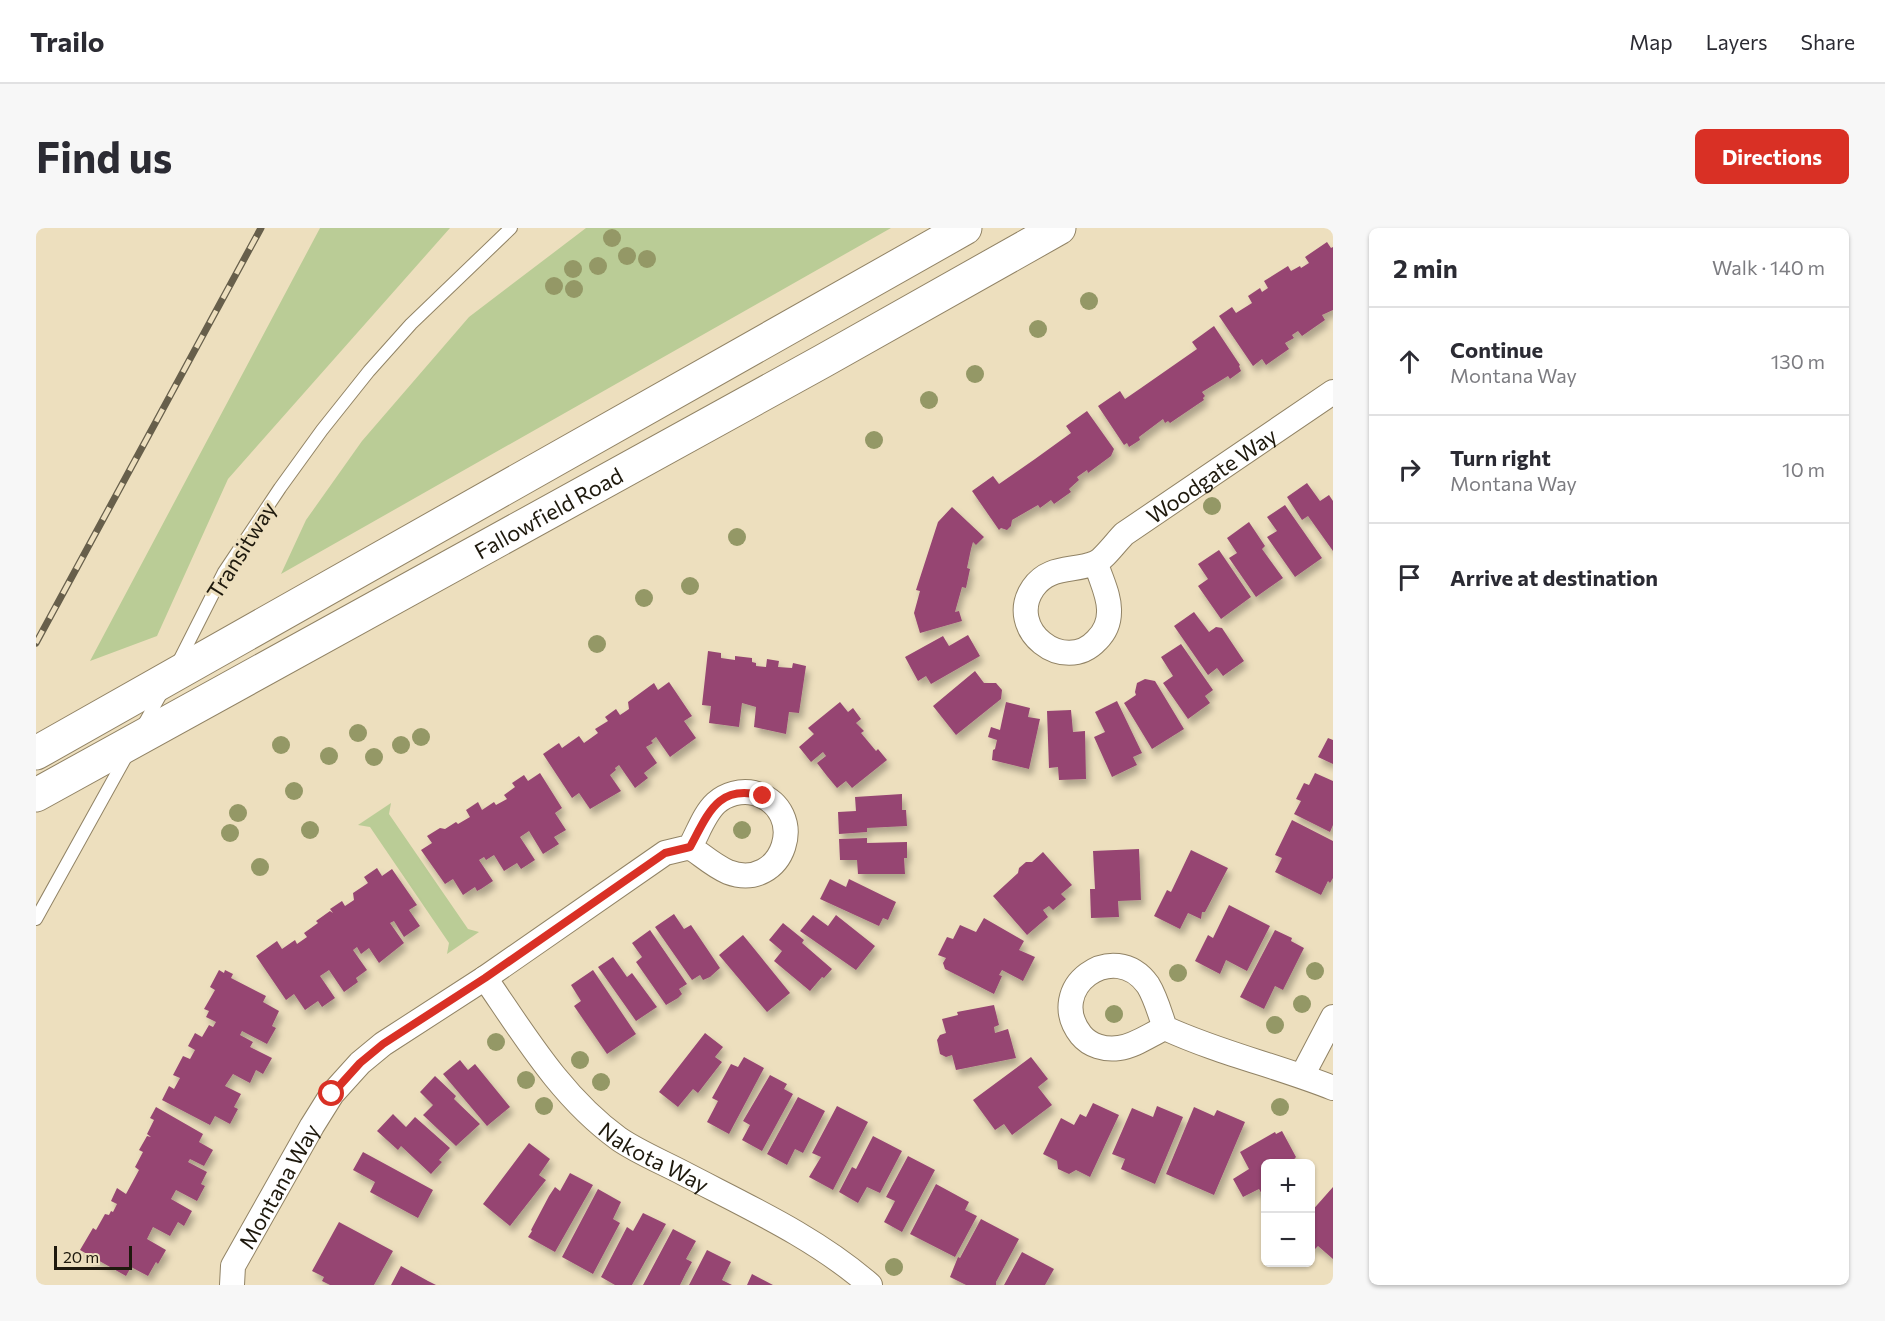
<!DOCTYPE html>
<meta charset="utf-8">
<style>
:root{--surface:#fff;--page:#f7f7f7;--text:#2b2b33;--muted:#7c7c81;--line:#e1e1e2;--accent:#d93025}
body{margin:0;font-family:Commissioner,sans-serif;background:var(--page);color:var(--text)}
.controls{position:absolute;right:18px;bottom:18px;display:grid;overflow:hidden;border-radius:9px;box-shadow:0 2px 4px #0004}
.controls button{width:54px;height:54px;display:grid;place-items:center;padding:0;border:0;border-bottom:2px solid var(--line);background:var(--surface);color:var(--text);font:30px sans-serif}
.scale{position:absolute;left:18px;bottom:15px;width:78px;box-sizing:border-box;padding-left:6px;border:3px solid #1e190d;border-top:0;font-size:16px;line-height:21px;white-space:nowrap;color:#1e190d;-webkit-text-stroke:4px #eddfbe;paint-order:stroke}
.stop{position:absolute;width:18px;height:18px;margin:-14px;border:4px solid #d93025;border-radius:50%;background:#fff}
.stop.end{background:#d93025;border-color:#fff;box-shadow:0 2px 6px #0008}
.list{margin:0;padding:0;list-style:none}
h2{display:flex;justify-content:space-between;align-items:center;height:78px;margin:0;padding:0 24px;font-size:26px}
h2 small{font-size:20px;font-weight:400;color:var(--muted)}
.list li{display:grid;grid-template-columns:39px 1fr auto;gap:18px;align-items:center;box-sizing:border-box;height:108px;padding:0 24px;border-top:2px solid var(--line)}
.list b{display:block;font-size:22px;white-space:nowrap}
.list p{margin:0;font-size:20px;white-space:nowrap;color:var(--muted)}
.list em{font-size:20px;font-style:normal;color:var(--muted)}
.icon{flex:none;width:33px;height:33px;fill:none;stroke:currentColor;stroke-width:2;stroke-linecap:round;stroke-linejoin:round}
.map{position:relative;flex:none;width:1297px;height:1057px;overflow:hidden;border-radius:9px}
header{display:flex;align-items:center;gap:36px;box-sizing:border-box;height:84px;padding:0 30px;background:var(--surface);border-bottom:2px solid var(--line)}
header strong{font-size:28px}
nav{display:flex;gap:33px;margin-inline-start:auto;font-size:21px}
.intro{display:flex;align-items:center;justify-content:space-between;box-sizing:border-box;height:144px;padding:0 36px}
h1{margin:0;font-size:42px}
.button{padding:15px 27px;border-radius:9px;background:var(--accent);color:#fff;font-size:21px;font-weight:700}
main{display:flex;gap:36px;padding:0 36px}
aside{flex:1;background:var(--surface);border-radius:9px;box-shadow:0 2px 4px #0004}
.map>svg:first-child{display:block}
.green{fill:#bacc96}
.building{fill:#964572;filter:url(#shadow)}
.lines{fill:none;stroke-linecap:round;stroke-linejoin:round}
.service-casing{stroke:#918365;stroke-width:14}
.minor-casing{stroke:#918365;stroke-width:26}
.secondary-casing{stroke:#918365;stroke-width:35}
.service{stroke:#fff;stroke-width:12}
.minor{stroke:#fff;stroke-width:24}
.secondary{stroke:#fff;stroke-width:33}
.rail-casing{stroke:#675f4b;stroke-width:7}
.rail{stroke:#eddfbe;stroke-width:4.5;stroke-dasharray:14;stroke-linecap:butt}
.tree{fill:#949866}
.route{stroke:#d93025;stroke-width:8}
.labels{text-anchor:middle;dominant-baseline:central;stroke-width:6;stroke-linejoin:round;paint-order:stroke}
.street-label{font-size:22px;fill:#1e190d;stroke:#eddfbe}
</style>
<header>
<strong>Trailo</strong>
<nav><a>Map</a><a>Layers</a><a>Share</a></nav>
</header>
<div class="intro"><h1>Find us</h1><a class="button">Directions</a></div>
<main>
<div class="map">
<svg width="1297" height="1057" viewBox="0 0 1297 1057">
<defs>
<filter id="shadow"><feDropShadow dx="3.5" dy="6" stdDeviation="3" flood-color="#0004"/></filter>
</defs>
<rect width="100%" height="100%" fill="#eddfbe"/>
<!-- green -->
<path class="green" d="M284 0H414L192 251 121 408 54 433Z
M550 0H855L245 346 270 292 326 213 433 89Z
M355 575 353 586 432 701 443 704 411 726 413 715 334 599 322 597Z"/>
<!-- building -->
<path class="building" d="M1291 14 1295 20 1297 19V82L1286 87 1289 92 1266 108 1262 103 1256 107 1258 110 1249 115 1253 121 1230 137 1226 131 1217 138 1183 88 1196 79 1200 85 1216 75 1212 68 1224 60 1226 64 1232 60 1228 53 1252 38 1255 43 1264 38 1265 40 1273 35 1269 29Z
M1178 98 1204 137 1203 138 1205 143 1194 151 1192 148 1166 164 1169 168 1167 170 1168 172 1134 195 1132 193 1129 195 1127 191 1103 209 1104 212 1093 219 1091 215 1088 217 1062 178 1084 163 1089 171 1105 160 1161 121 1156 114Z
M1051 183 1078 221 1075 228 1052 245 1051 242 1041 249 1043 252 1033 261 1035 264 1018 276 1015 272 1004 280 1002 277 976 292 975 298 971 302 965 300 963 302 936 263 957 248 963 256 999 231 1035 205 1030 198Z
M1271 255 1284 273 1293 267 1297 273V323L1272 288 1266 292 1251 269Z
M1249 277 1286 330 1259 349 1231 309 1241 303 1231 289Z
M916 279 948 309 940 317 937 314 935 321 931 340 934 341 930 360 926 359 919 384 923 383 926 393 884 405 878 385 884 363 880 362 902 294Z
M1213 294 1229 318 1226 321 1247 350 1220 369 1193 330 1201 325 1191 310Z
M1183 322 1215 369 1185 391 1162 358 1172 351 1162 336Z
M1158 384 1173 404 1180 399 1186 400 1208 433 1187 448 1181 440 1172 447 1138 398Z
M932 407 944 428 895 456 890 448 882 453 869 429 907 408 913 418Z
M1145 416 1177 462 1169 468 1174 475 1152 491 1127 455 1137 448 1125 429Z
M672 423 685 425V430L699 432V428L716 430V434L720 435V438L730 439 731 431 743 433 742 439 756 440 757 435 770 438 763 485 753 484 750 506 718 499 720 479 706 475 703 499 673 495 675 478 666 477Z
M939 443 948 455H960L966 462 965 471 920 507 897 478Z
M1109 451 1119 453 1148 501 1116 521 1088 475 1100 467 1099 464 1101 455Z
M633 454 656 488 648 493 660 510 634 529 620 509 615 513 617 515 610 519 621 535 608 545 612 550 599 560 583 537 579 540 580 542 574 547 585 563 554 581 543 565 536 570 507 526 523 515 526 520 543 508 548 515 562 505 559 501 572 493 569 489 580 481 584 487 593 481 592 474 618 455 622 462Z
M1081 473 1106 525 1097 529 1101 537 1076 549 1058 509 1069 504 1059 484Z
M804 474 812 484 817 480 825 491 820 495 828 503 825 505 840 523 842 521 851 532 816 560 810 553 801 560 791 548 781 535 790 528 787 524 775 534 763 519 778 506 772 500Z
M970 474 994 480 992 489 1004 491 993 541 956 532 957 522 959 521 961 512 952 509 955 499 964 502Z
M1035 482 1037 504 1049 503 1050 551 1023 552 1022 539 1013 540 1011 483Z
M1292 510 1297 512V536L1282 529Z
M504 545 526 580 519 585 530 602 518 609 523 616 507 626 493 603 484 609 499 632 485 641 481 635 468 643 458 627 450 632 448 629 443 632 457 653 445 661 441 663 439 659 427 667 417 651 409 656 385 622 396 615 391 608 404 600 409 601 420 594 422 596 434 589 430 582 442 574 446 582 458 574 460 577 471 571 468 567 479 559 476 555 488 547 492 553Z
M1279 545 1297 553V597L1294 604 1258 586 1265 573 1260 571 1268 555 1273 557Z
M866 566V582H870L871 598 831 600V604L803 606 802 584 820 583 819 569Z
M1256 592 1297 613V650L1294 655 1292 653 1285 667 1239 644 1246 630 1239 627Z
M831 610V615L871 614V630H868L869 646H822L821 632H804L803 611Z
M1103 621 1105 672 1082 673 1083 689 1055 690 1054 661H1059L1057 623Z
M1155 622 1192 640 1169 684H1166L1165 691 1152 685 1144 701 1118 688 1131 662 1135 664Z
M1007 624 1036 657 1025 666 1030 671 1017 682 1013 678 1007 682 1012 689 991 707 957 668 982 645 983 640 990 634H996Z
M341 640 346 648 356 641 381 677 373 682 384 698 368 709 358 693 354 695 368 715 343 735 333 720 325 726 321 719 317 722 331 742 320 750 322 754 308 764 293 742 284 748 299 770 286 779 282 773 269 782 258 766 250 772 220 728 241 713 246 721 259 712 261 716 271 709 268 705 282 695 280 693 294 683 297 685 294 681 306 673 309 678 318 672 317 665 332 655 328 649Z
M794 651 810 659 813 651 860 674 852 692 847 690 843 698 784 671Z
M1193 677 1234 698 1211 743 1190 732 1184 746 1159 733 1172 707 1177 710Z
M638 686 648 701 655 697 684 740 674 749 667 752 664 747 656 752 619 699Z
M777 687 792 698 800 687 839 718 820 742 764 703Z
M948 690 988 713 983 722 999 729 987 753 966 742 963 747 966 748 958 766 909 741 907 735 910 730 902 727 911 709 917 711 924 697 940 704Z
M747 695 768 712 766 715 796 741 788 750 786 749 774 763 738 733 746 723 733 712Z
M614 702 651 756 643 761 646 766 642 770 630 777 600 734 606 729 596 715Z
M1239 702 1256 710 1255 713 1268 720 1247 762 1239 758 1228 781 1204 769Z
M707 707 754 765 731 784 683 727Z
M577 729 591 749 596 745 621 779 600 793 562 739Z
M183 742 188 745 189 742 197 746 195 750 230 768 227 774 243 783 236 798 240 800 231 816 206 803 204 807 217 814 214 819 236 830 227 846 220 842 214 855 197 846 189 858 205 866 198 879 202 881 194 896 179 888 174 897 126 872 133 858 138 861 144 850 137 847 147 828 154 831 159 822 152 818 159 805 166 809 173 797 177 799 180 794 170 789 173 783 168 781 179 762 174 759Z
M557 742 600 806 571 826 538 778 545 773 535 757Z
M958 777 963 797 958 799 959 805 972 801 980 830 920 842 916 827 910 829 904 826 901 812 904 807 910 805 906 791 922 787 921 784Z
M669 805 687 819 679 829 686 834 662 865 657 861 642 879 623 864Z
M708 829 728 840 693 906 671 894 682 873 676 870 695 836 702 839Z
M995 829 1012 851 1002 859 1016 877 976 907 968 896 959 902 937 872Z
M424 832 432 842 439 836 474 879 451 898 407 846Z
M734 847 751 856 748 861 757 866 726 923 706 912 714 897 707 893Z
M399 848 420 868 418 871 444 896 420 918 387 887 397 877 384 864Z
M762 869 789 883 767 925 759 921 751 937 731 926Z
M1057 875 1083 887 1054 949 1040 942 1033 946 1022 941 1021 933 1007 926 1025 890 1038 897 1044 886 1050 889Z
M801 878 832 894 797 962 773 949 785 929 776 925Z
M1121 878 1147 889 1119 956 1085 941 1089 931 1076 926 1096 880 1117 889Z
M120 879 167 906 163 914 177 922 168 938 154 931 152 934 171 944 165 956 169 958 161 973 140 962 135 971 156 983 148 998 142 994 134 1008 117 999 111 1011 130 1022 122 1036 120 1034 112 1048 95 1039 90 1048 44 1022 57 1000 60 1002 69 986 73 987 75 983 77 984 81 976 75 973 81 960 90 966 103 942 99 939 107 924 103 922 111 908 115 909 111 906 118 892 114 890Z
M1158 879 1178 888 1181 882 1209 894 1178 967 1130 946Z
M357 886 370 899 379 889 414 920 403 932 406 934 395 946 365 918 362 922 341 903Z
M1246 903 1260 929 1254 936H1230V973L1223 961 1207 969 1197 951 1213 941 1204 924 1239 904 1240 906Z
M837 908 866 923 844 965 831 959 822 975 803 964 816 939 820 941Z
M493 915 514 931 503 947 510 952 474 998 447 976Z
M327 924 397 962 382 990 334 964 339 954 317 942Z
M872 928 899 942 866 1004 848 994 859 973 850 969Z
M534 945 557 957 519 1024 492 1009 496 1003 495 1002 513 968 519 959 524 963Z
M900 956 933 974 929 982 941 988 919 1029 874 1006Z
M1297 959V1031L1282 1018 1279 1021 1274 1017V985Z
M562 961 585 974 577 991 584 995 557 1046 526 1029Z
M607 985 630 996 596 1057H579L565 1049 591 999 597 1003Z
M945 991 983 1011 960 1054V1057H930L914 1049 922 1029 924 1030Z
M303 994 357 1023 338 1057H294L286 1053 288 1049 276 1043Z
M637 1001 660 1013 650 1031 656 1034 650 1045 644 1057H607Z
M671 1022 695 1034 686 1052 696 1057H653Z
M986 1024 1018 1041 1009 1057H968Z
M365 1038 392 1053 400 1057H355Z
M716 1046 737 1057H711Z"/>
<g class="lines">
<defs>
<path id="service" d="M142 435 188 344 244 260 286 202 333 143 375 96 475 0
M107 498 126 464
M0 691 91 527"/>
<g id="minor">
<path id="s1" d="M1060 335C1064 350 1074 368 1073 384 1073 395 1069 404 1061 412 1028 448 969 401 997 360 1013 337 1037 344 1059 335 1067 332 1081 313 1088 306L1297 164"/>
<path id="s2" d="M449 750C489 808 525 869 583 911 602 924 626 934 647 945 712 979 779 1009 834 1057"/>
<path d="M1129 800C1115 806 1099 818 1083 820 1069 822 1054 818 1045 807 1008 760 1078 709 1112 757 1120 770 1124 786 1129 800 1183 825 1242 838 1297 860"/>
<path d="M1266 848 1297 789"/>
<path id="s3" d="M196 1057 197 1038 276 898 296 866 324 835 347 816 449 750 629 625 654 619C662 605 668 586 680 575 690 566 705 562 718 565 775 581 748 665 692 644 678 638 666 627 654 619"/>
</g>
<g id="secondary">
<path d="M0 525 929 0"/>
<path id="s4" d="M0 567 787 133 1023 0"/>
</g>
</defs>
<!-- service casing -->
<use href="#service" class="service-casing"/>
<!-- minor casing -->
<use href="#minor" class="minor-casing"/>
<!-- secondary casing -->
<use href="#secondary" class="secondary-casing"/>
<!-- service -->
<use href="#service" class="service"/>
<!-- minor -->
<use href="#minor" class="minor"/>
<!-- secondary -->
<use href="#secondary" class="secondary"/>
<defs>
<path id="rail" d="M0 415 225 0"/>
</defs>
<!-- rail casing -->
<use href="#rail" class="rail-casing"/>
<!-- rail -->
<use href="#rail" class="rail"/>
</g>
<!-- trees -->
<g class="tree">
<circle cx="576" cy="10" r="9"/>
<circle cx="591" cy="28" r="9"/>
<circle cx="611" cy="31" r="9"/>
<circle cx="562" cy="38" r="9"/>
<circle cx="537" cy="41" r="9"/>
<circle cx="518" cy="58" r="9"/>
<circle cx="538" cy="61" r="9"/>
<circle cx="1053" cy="73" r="9"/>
<circle cx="1002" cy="101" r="9"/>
<circle cx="939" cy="146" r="9"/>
<circle cx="893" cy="172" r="9"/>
<circle cx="838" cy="212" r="9"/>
<circle cx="1176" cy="278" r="9"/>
<circle cx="701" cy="309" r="9"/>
<circle cx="654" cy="358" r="9"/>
<circle cx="608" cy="370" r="9"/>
<circle cx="561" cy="416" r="9"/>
<circle cx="322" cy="505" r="9"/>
<circle cx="385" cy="509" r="9"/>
<circle cx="245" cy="517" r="9"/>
<circle cx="365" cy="517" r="9"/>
<circle cx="293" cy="528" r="9"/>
<circle cx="338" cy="529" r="9"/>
<circle cx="258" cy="563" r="9"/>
<circle cx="202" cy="585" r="9"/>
<circle cx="274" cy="602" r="9"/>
<circle cx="706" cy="602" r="9"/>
<circle cx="194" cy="605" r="9"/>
<circle cx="224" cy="639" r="9"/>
<circle cx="1279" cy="743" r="9"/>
<circle cx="1142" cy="745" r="9"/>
<circle cx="1266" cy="776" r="9"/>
<circle cx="1078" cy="786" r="9"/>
<circle cx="1239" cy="797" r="9"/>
<circle cx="460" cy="814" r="9"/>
<circle cx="544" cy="832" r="9"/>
<circle cx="490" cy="852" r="9"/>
<circle cx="565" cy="854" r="9"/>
<circle cx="508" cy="878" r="9"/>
<circle cx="1244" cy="879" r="9"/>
<circle cx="858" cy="1039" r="9"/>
</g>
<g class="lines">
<!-- route -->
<path class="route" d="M296 866 324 835 347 816 449 750 629 625 654 619C672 586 682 555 727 568"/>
</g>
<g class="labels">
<!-- street labels -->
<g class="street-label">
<text stroke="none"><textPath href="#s1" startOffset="420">Woodgate Way</textPath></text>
<text stroke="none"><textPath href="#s4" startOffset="585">Fallowfield Road</textPath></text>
<text transform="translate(205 322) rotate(-58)">Transitway</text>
<text stroke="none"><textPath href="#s2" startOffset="250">Nakota Way</textPath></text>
<text stroke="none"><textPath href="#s3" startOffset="111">Montana Way</textPath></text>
</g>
</g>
</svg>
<div class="controls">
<button>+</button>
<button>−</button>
</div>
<div class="scale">20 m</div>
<div class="stop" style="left:296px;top:866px"></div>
<div class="stop end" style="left:727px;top:568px"></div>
</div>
<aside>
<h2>2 min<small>Walk · 140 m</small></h2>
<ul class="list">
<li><svg class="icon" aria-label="ahead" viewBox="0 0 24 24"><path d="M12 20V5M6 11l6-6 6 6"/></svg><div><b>Continue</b><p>Montana Way</p></div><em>130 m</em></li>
<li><svg class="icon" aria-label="right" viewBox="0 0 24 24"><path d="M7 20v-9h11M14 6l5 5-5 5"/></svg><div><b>Turn right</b><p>Montana Way</p></div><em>10 m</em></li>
<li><svg class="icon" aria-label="arrive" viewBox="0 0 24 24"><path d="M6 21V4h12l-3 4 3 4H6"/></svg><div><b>Arrive at destination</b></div></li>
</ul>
</aside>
</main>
